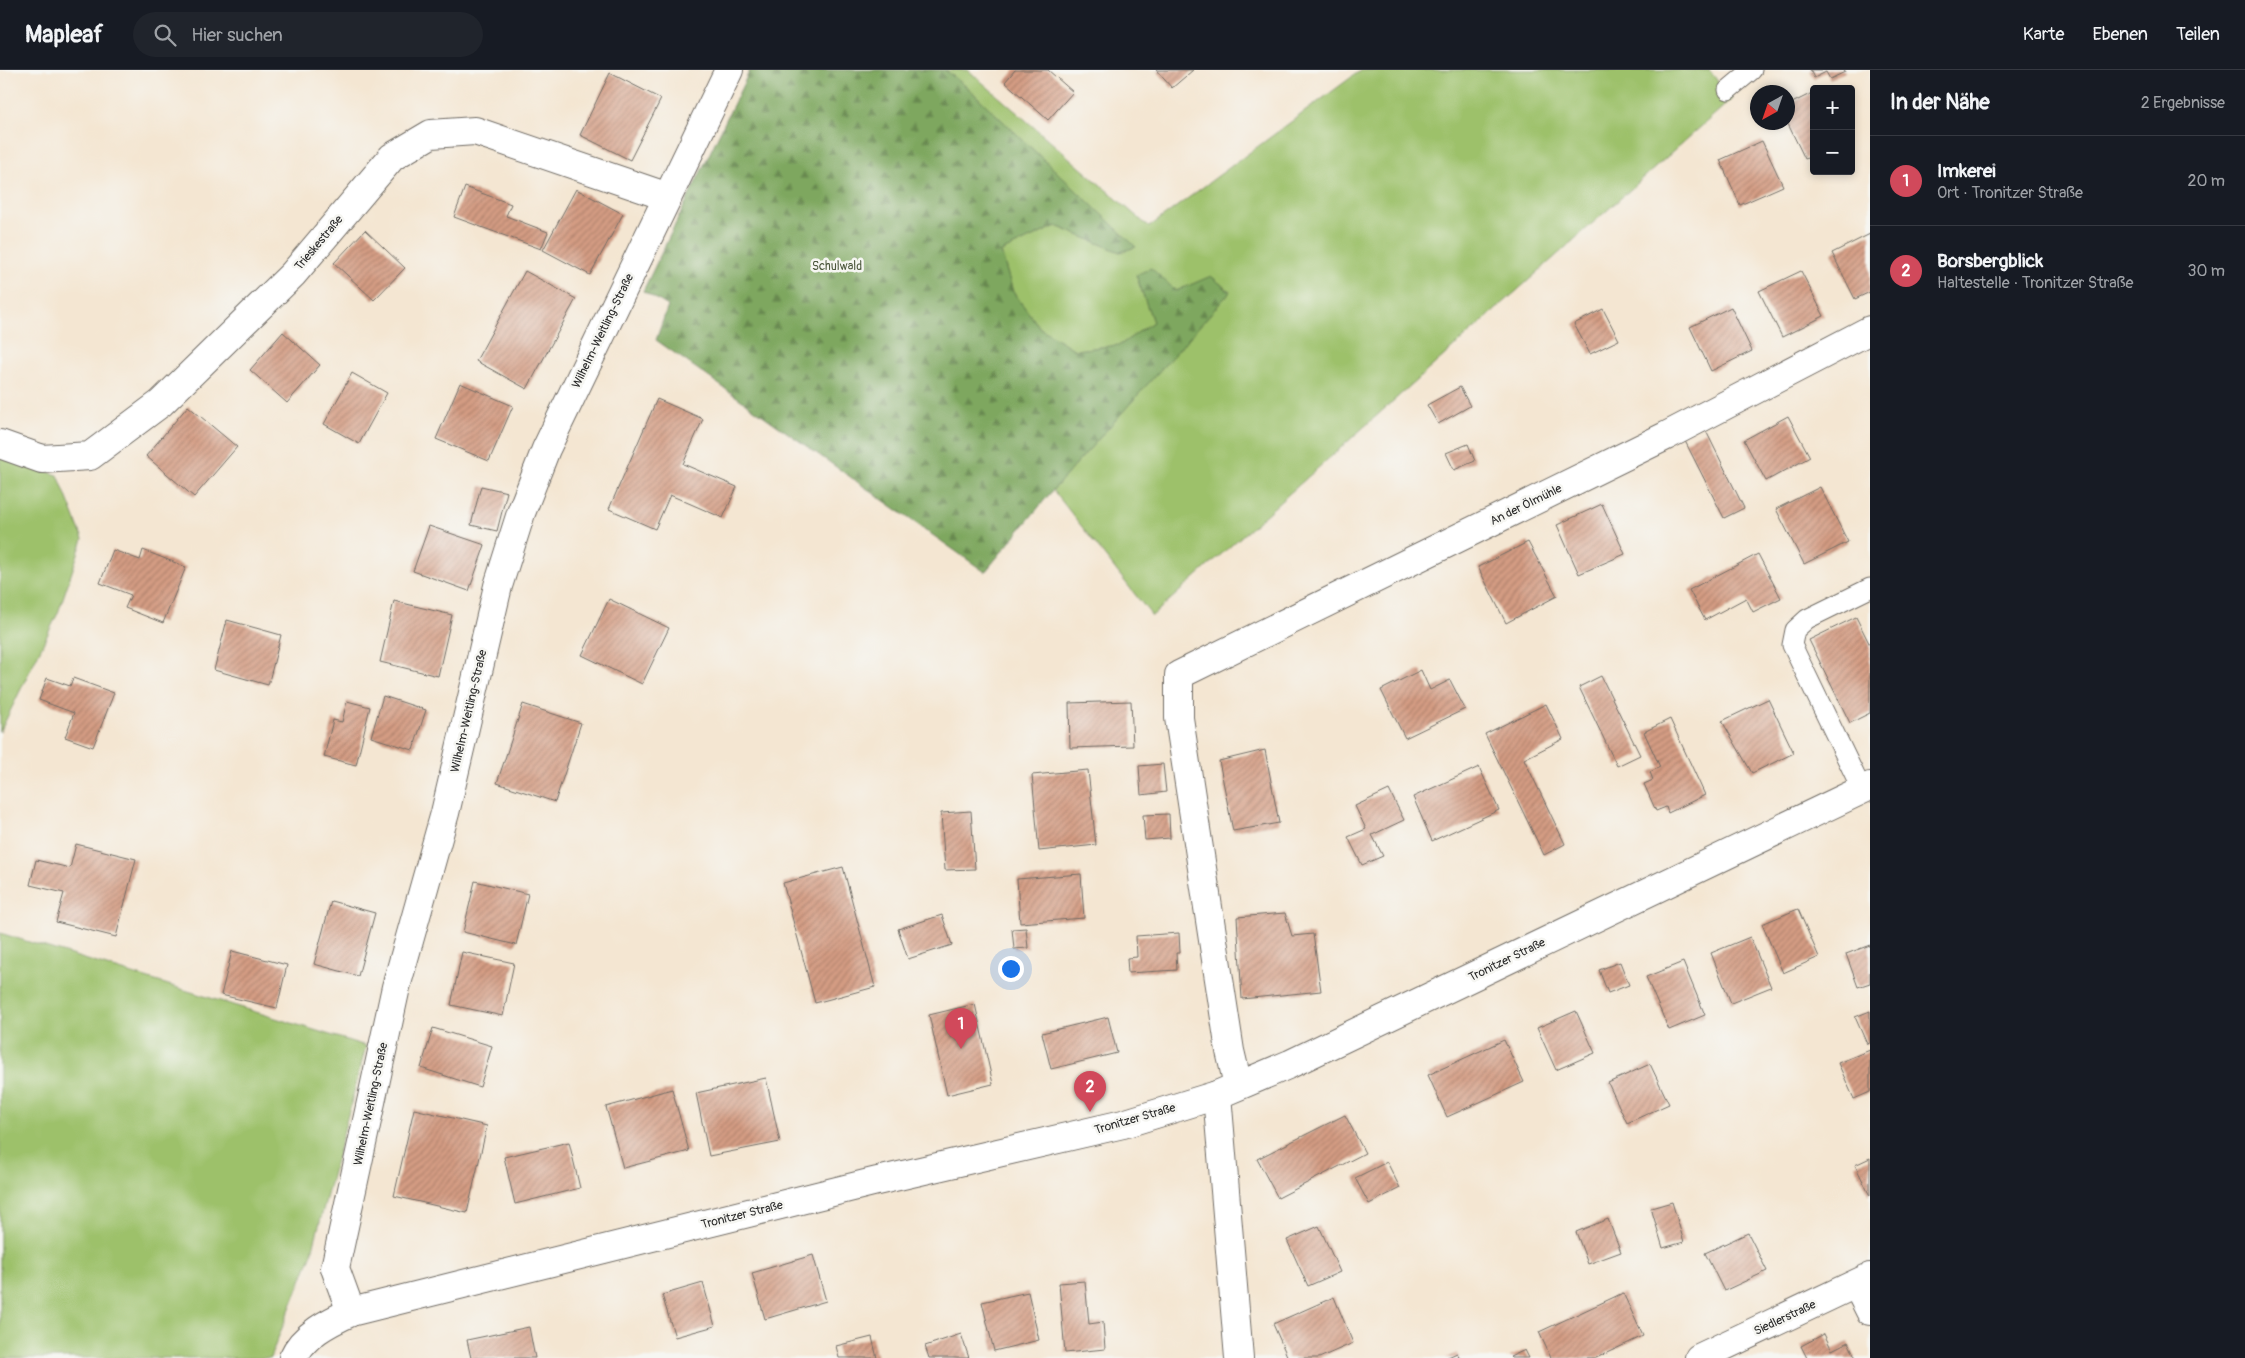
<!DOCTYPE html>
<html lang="de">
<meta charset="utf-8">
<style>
:root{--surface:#171b24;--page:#20242c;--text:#f1f3f6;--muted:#9ea1a6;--line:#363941;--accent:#d1495b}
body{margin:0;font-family:Pangolin,sans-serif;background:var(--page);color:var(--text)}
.controls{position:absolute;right:15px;top:15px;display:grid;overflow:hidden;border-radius:5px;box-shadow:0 2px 8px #0003}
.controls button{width:45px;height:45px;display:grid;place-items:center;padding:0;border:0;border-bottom:1px solid var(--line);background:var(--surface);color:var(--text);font:25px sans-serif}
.compass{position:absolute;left:1750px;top:15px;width:45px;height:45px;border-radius:50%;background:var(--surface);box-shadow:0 2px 8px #0003;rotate:220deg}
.you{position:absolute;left:1010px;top:898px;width:18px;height:18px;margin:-12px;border:4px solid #fff;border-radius:50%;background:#1a73e8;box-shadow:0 0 0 8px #1a73e833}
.badge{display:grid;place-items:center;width:32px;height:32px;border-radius:50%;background:var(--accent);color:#fff;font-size:16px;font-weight:700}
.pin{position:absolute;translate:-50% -41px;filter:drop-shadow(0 1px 2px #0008)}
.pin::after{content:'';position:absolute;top:26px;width:18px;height:15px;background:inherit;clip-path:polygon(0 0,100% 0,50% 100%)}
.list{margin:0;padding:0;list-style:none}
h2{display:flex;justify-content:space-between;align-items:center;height:65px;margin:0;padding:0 20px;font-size:21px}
h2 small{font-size:16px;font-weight:400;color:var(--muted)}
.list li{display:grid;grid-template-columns:32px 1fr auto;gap:15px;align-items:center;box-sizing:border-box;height:90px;padding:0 20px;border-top:1px solid var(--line)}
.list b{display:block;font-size:19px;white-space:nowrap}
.list p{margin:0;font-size:16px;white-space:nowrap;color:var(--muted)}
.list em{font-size:16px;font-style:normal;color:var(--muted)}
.icon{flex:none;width:28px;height:28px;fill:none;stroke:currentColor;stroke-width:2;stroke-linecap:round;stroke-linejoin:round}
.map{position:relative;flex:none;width:1870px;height:1288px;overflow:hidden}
header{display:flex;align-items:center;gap:30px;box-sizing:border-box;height:70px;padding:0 25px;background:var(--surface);border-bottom:1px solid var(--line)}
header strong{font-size:24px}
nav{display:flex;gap:28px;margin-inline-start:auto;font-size:18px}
.search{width:350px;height:45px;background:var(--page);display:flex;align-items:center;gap:12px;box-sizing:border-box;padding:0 18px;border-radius:28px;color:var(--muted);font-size:19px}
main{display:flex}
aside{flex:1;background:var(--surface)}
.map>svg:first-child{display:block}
.grass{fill:#9dc16b;stroke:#64764b}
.forest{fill:url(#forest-firs);stroke:#546945}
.building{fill:url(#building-hatch)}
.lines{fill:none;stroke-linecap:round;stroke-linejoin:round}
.lane-casing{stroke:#716c65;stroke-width:21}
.street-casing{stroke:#716c65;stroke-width:30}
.secondary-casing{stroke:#716c65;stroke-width:30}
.lane{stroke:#fff;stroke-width:19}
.street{stroke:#fff;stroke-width:28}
.secondary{stroke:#fff;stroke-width:28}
.labels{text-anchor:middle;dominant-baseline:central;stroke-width:5;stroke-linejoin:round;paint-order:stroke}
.street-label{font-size:12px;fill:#2b2b2b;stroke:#f6f6f2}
.park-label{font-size:12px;fill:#4d583e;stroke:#f6f6f2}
</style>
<header>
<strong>Mapleaf</strong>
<div class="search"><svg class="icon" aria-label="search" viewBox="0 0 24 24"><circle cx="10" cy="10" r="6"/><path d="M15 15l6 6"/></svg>Hier suchen</div>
<nav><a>Karte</a><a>Ebenen</a><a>Teilen</a></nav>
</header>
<main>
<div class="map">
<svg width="1870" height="1288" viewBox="0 0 1870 1288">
<defs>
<pattern id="forest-firs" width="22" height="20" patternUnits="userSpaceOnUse" patternTransform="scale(1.25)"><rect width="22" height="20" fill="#7ea75f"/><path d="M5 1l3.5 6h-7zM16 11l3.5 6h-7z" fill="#67884f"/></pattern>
<pattern id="building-hatch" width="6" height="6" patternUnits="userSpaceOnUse" patternTransform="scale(1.25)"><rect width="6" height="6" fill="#d49c83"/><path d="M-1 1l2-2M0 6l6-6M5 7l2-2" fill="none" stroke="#ac7f6b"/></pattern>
</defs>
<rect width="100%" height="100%" fill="#f6f6f2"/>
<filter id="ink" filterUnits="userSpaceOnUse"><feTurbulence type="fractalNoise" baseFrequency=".02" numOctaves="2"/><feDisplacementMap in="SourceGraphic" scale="10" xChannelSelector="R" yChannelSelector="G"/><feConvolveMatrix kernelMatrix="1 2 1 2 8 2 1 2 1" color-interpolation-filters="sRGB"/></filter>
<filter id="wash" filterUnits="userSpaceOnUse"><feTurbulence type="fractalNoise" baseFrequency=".0096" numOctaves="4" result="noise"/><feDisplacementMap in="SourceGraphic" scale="20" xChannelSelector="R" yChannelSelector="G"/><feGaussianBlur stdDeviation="1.12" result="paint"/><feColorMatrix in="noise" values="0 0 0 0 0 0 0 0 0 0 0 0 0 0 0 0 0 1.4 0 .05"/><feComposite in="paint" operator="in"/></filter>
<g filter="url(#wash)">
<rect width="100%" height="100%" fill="#f4e6d2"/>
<!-- grass -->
<path class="grass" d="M945 0H968L1149 157 1361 0H1709L1732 29 1152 546 1053 420 1230 221 1211 207 1176 221 1136 205 1153 252 1120 275 1075 280 1040 258 1013 222 1001 182 1056 156 1120 182 1135 177 968 18Z
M0 388 58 405 83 469 58 543 0 662Z
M0 863 366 976 311 1186 270 1288H0Z"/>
<!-- forest -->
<path class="forest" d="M750 0H945L968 18 1136 177 1120 182 1056 156 1001 182 1013 222 1040 258 1075 280 1120 275 1153 252 1136 205 1151 198 1176 221 1211 206 1230 222 1053 420 985 502 656 270 668 236 643 221Z"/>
<g id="blocks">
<!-- building -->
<path class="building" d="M1015 0H1048L1073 22 1048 50 1005 12Z
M1156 0H1193L1172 18Z
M1810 0H1844L1845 2 1830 9 1826 2 1814 8Z
M610 3 661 29 630 90 580 65Z
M1814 22V85L1805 89 1788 54V35Z
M1762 71 1783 116 1740 135 1720 90Z
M465 117 511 134 506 146 548 162 541 179 454 147Z
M576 119 623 144 590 205 543 180Z
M365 160 405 198 374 230 334 193Z
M1870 164V222L1855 229 1832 183Z
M525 201 576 229 527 319 476 291Z
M1801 201 1824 246 1782 267 1759 221Z
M1731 237 1752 281 1711 301 1690 257Z
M1603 239 1619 270 1590 284 1574 254Z
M283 262 320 295 287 333 250 300Z
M352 303 387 323 359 374 324 354Z
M460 313 513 336 489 391 436 369Z
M1460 317 1470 336 1438 354 1427 335Z
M657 329 703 349 683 394 737 417 723 448 670 425 655 459 609 439Z
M188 336 237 377 194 427 146 386Z
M1788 346 1810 387 1766 411 1744 370Z
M1706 361 1744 438 1724 448 1685 371Z
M1468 374 1475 391 1454 400 1446 383Z
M481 416 507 422 497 461 471 455Z
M1820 417 1848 472 1804 494 1776 439Z
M1602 434 1625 484 1579 504 1557 455Z
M429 456 485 475 469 521 413 501Z
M1528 472 1557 526 1506 553 1478 497Z
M113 480 140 490 143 480 186 497 163 553 125 538 131 525 100 513Z
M1758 484 1781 528 1753 542 1746 528 1705 550 1689 520Z
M609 529 669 558 642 614 582 585Z
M394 531 452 545 438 606 380 592Z
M1856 547 1870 575V643L1850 653 1809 570Z
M227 550 281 565 268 615 214 600Z
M1421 600 1430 620 1450 610 1465 639 1405 668 1381 620Z
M1601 606 1640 685 1617 696 1579 617Z
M47 608 70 616 73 608 114 623 93 677 65 667 74 643 39 630Z
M383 626 426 640 413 680 371 667Z
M1768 629 1794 683 1752 703 1722 651Z
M347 631 370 637 356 695 324 687 333 650 342 652Z
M1131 631 1133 676 1070 678 1069 633Z
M523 634 581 653 555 732 497 713Z
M1546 634 1563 669 1524 689 1565 774 1544 785 1485 664Z
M1670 649 1705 725 1668 743 1666 737 1656 741 1644 714 1653 710 1650 702 1660 697 1644 662Z
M1265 680 1279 753 1233 761 1219 691Z
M1163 694 1166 722 1141 725 1139 696Z
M1479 697 1499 740 1432 771 1413 727Z
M1088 700 1096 775 1039 781 1032 705Z
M1389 720 1404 750 1372 765 1383 786 1362 795 1348 767 1366 759 1355 736Z
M971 741 975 799 945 800 941 743Z
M1169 744 1170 768 1145 770 1143 745Z
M76 774 136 789 116 867 56 852 64 823 30 815 36 790 70 798Z
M843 797 875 917 815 933 783 813Z
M1081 804 1084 848 1020 853 1017 809Z
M475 811 528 824 516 875 463 862Z
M331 831 375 843 358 906 314 894Z
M1798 839 1819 887 1783 903 1762 854Z
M1285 843 1292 866 1313 864 1321 921 1242 929 1237 847Z
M942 845 952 875 908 889 898 859Z
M1026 858 1028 878 1014 879 1012 859Z
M1179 863 1180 883H1176L1177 900 1128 903 1127 888 1137 887 1136 866Z
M1750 867 1771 917 1731 933 1711 883Z
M1870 875V913L1858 917 1846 884Z
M232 881 287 895 277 938 221 925Z
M462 882 514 893 503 946 451 935Z
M1620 892 1629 915 1608 923 1599 900Z
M1683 892 1705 945 1669 960 1646 907Z
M975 934 993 1014 947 1025 929 945Z
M1576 941 1595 983 1556 1000 1537 958Z
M1870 941V973L1867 974 1855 947Z
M1108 947 1117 983 1051 999 1042 963Z
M433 958 492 976 480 1017 421 998Z
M1504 970 1524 1012 1447 1047 1428 1005Z
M1870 980V1022L1854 1029 1838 993Z
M1650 994 1669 1034 1627 1053 1608 1013Z
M766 1008 780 1072 709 1086 696 1023Z
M672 1019 689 1081 623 1098 606 1037Z
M414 1039 487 1056 467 1143 394 1126Z
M1345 1045 1365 1083 1278 1128 1257 1089Z
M569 1072 580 1118 515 1134 504 1087Z
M1870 1088V1126L1855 1095Z
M1387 1092 1400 1118 1369 1134 1355 1108Z
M1672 1132 1684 1172 1663 1178 1651 1138Z
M1608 1149 1621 1182 1588 1194 1576 1162Z
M1319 1156 1340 1202 1308 1216 1287 1170Z
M1748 1163 1767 1201 1724 1221 1705 1183Z
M813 1185 826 1231 765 1249 752 1203Z
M1085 1211 1089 1254 1103 1252 1105 1279 1065 1283 1059 1213Z
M703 1213 715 1256 675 1267 662 1225Z
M1028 1222 1039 1270 994 1281 982 1232Z
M1623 1223 1643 1266 1596 1288H1551L1539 1262Z
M1334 1227 1353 1273 1319 1288H1288L1273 1254Z
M529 1257 535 1288H471L467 1270Z
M961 1264 969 1288H929L925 1276Z
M1824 1264 1832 1280 1848 1272 1856 1288H1807L1801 1276Z
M872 1267 877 1288H839L836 1276Z
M1525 1280 1529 1288H1511L1510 1287Z
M1457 1283 1460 1288H1446Z"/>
</g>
</g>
<g filter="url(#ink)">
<use href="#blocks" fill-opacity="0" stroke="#716c65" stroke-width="1"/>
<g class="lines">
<defs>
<path id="lane" d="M1728 20 1752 0
M1862 720 1792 575 1795 560 1807 549 1870 518"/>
<path id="street" d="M0 374 42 389 90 386 161 333 293 204 392 87 431 64 475 61 668 127
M1238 1015 1230 981 1179 648V605L1666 366 1870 260
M1217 1025 1239 1288
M1857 1215 1870 1241
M351 1242 335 1198 396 917 445 743 498 516 521 443 546 379 729 0
M1699 1288 1870 1207"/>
<path id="secondary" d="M293 1288C303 1265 329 1252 351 1242L873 1112 1123 1054 1217 1025 1290 994 1870 716"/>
</defs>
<!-- lane casing -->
<use href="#lane" class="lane-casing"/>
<!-- street casing -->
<use href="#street" class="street-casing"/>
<!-- secondary casing -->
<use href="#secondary" class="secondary-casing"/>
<!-- lane -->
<use href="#lane" class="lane"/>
<!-- street -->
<use href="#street" class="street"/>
<!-- secondary -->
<use href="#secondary" class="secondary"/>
</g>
</g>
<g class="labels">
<!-- street labels -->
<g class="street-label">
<text transform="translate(319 173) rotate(-50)">Trieskestraße</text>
<text transform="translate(603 261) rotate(-64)">Wilhelm-Weitling-Straße</text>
<text transform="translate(1526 435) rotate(-26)">An der Ölmühle</text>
<text transform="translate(469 641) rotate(-77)">Wilhelm-Weitling-Straße</text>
<text transform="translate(1507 890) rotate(-26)">Tronitzer Straße</text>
<text transform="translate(371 1034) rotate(-78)">Wilhelm-Weitling-Straße</text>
<text transform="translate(1135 1049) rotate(-16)">Tronitzer Straße</text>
<text transform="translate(742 1145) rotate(-14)">Tronitzer Straße</text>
<text transform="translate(1785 1248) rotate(-25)">Siedlerstraße</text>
</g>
<!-- park labels -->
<g class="park-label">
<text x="837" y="196">Schulwald</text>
</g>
</g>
</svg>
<div class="controls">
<button>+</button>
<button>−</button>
</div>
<svg class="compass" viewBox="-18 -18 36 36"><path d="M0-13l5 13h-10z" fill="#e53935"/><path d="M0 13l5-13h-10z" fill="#9ea1a6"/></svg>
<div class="you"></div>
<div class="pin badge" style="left:961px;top:979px">1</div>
<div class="pin badge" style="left:1090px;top:1042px">2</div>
</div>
<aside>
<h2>In der Nähe<small>2 Ergebnisse</small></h2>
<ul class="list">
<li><span class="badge">1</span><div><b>Imkerei</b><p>Ort · Tronitzer Straße</p></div><em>20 m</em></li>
<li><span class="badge">2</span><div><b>Borsbergblick</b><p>Haltestelle · Tronitzer Straße</p></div><em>30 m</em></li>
</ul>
</aside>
</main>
